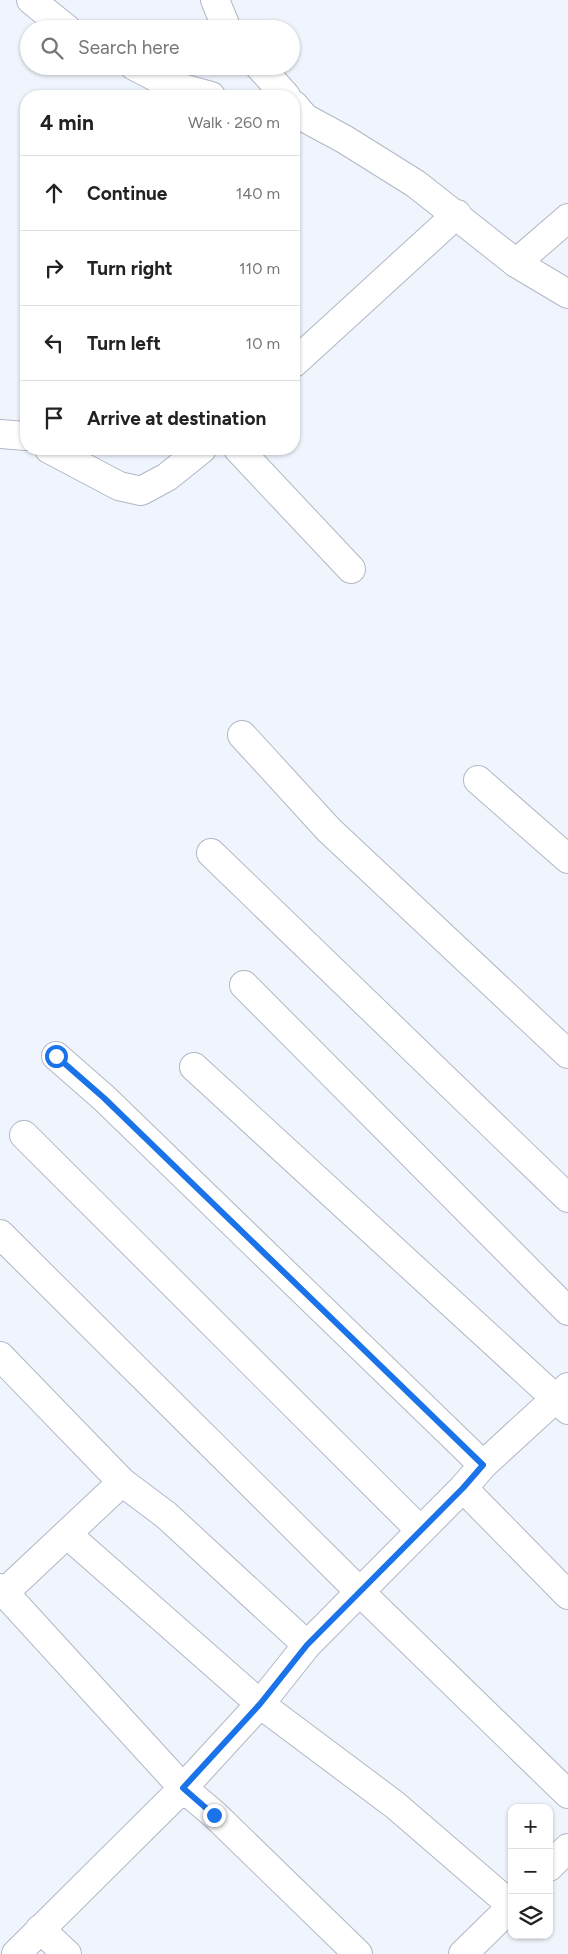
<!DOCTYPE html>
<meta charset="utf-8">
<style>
:root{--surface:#fff;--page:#f2f2f2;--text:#222;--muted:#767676;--line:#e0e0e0}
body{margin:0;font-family:Figtree,sans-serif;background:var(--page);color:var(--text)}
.controls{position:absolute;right:15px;bottom:15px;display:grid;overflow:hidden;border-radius:10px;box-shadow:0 1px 4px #0004}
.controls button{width:45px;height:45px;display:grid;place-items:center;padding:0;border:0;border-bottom:1px solid var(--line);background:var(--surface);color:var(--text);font:25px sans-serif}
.stop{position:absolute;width:15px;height:15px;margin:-11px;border:4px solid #1a73e8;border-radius:50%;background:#fff}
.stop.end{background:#1a73e8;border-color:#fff;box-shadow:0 1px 5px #0008}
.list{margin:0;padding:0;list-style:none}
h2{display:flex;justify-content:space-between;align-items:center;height:65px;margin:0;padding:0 20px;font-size:21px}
h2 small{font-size:16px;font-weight:400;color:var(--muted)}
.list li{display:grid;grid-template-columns:32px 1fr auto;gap:15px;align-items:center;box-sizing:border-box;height:75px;padding:0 20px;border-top:1px solid var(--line)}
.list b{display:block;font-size:19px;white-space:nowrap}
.list em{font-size:16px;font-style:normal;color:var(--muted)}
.icon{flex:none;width:28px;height:28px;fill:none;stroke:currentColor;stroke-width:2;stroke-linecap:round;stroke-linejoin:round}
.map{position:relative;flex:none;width:568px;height:1954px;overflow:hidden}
.search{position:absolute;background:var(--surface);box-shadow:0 1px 4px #0004;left:20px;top:20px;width:280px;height:55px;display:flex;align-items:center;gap:12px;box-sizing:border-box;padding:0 18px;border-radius:28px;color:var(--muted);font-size:19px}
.panel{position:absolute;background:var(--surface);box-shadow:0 1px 4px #0004;left:20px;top:90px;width:280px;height:365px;border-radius:20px}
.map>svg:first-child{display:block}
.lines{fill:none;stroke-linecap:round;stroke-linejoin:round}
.minor-casing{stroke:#b1b7c6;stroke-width:30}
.tertiary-casing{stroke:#b1b7c6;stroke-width:30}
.minor{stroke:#fff;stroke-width:28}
.tertiary{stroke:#fff;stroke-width:28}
.route{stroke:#1a73e8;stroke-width:6}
</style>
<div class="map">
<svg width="568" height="1954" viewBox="0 0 568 1954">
<rect width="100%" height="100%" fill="#eff4fd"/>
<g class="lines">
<defs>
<path id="minor" d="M31 0 67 29
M134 66 171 85 211 96
M516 263 568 218
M294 363 457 214
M0 434 26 436
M49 449 119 486 141 491 167 477 202 449
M238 449 351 569
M242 735 329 830 568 1054
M478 780 568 859
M211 853 568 1198
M244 985 568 1311
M56 1056 104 1098 483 1465
M194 1067 568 1410
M24 1135 420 1530
M0 1234 360 1592 568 1794
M0 1356 122 1482 166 1515 307 1645
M463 1488 568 1595
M68 1535 260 1704 395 1805 512 1906
M0 1588 183 1788 215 1815 358 1954
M5 1592 122 1482
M549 1867 568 1848
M40 1929 67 1954
M16 1954 183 1788 260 1704 307 1645 463 1488 483 1465 568 1387
M463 1954 512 1906"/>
<path id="tertiary" d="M215 0 227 29
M259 66 286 96
M294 105 305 118 344 139 416 184 516 263 568 294"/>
</defs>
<!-- minor casing -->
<use href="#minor" class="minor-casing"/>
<!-- tertiary casing -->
<use href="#tertiary" class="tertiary-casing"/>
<!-- minor -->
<use href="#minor" class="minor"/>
<!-- tertiary -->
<use href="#tertiary" class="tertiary"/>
</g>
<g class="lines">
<!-- route -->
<path class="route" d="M56 1056 104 1098 483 1465 463 1488 307 1645 260 1704 183 1788 214 1815"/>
</g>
</svg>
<div class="controls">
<button>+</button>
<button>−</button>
<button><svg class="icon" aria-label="layers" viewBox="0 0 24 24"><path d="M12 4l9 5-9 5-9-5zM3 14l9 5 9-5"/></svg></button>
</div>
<div class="stop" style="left:56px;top:1056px"></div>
<div class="stop end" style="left:214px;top:1815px"></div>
<div class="search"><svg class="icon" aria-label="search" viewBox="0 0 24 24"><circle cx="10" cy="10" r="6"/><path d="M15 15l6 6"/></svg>Search here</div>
<section class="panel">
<h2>4 min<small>Walk · 260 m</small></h2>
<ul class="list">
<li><svg class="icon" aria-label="ahead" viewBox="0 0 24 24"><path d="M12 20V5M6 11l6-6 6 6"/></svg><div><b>Continue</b></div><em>140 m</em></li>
<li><svg class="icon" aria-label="right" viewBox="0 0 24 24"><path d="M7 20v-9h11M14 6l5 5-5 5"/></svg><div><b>Turn right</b></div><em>110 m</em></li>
<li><svg class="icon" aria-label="left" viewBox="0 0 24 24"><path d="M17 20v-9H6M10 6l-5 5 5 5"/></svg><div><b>Turn left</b></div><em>10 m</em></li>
<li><svg class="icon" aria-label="arrive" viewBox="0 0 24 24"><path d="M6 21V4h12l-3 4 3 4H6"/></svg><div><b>Arrive at destination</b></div></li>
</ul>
</section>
</div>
